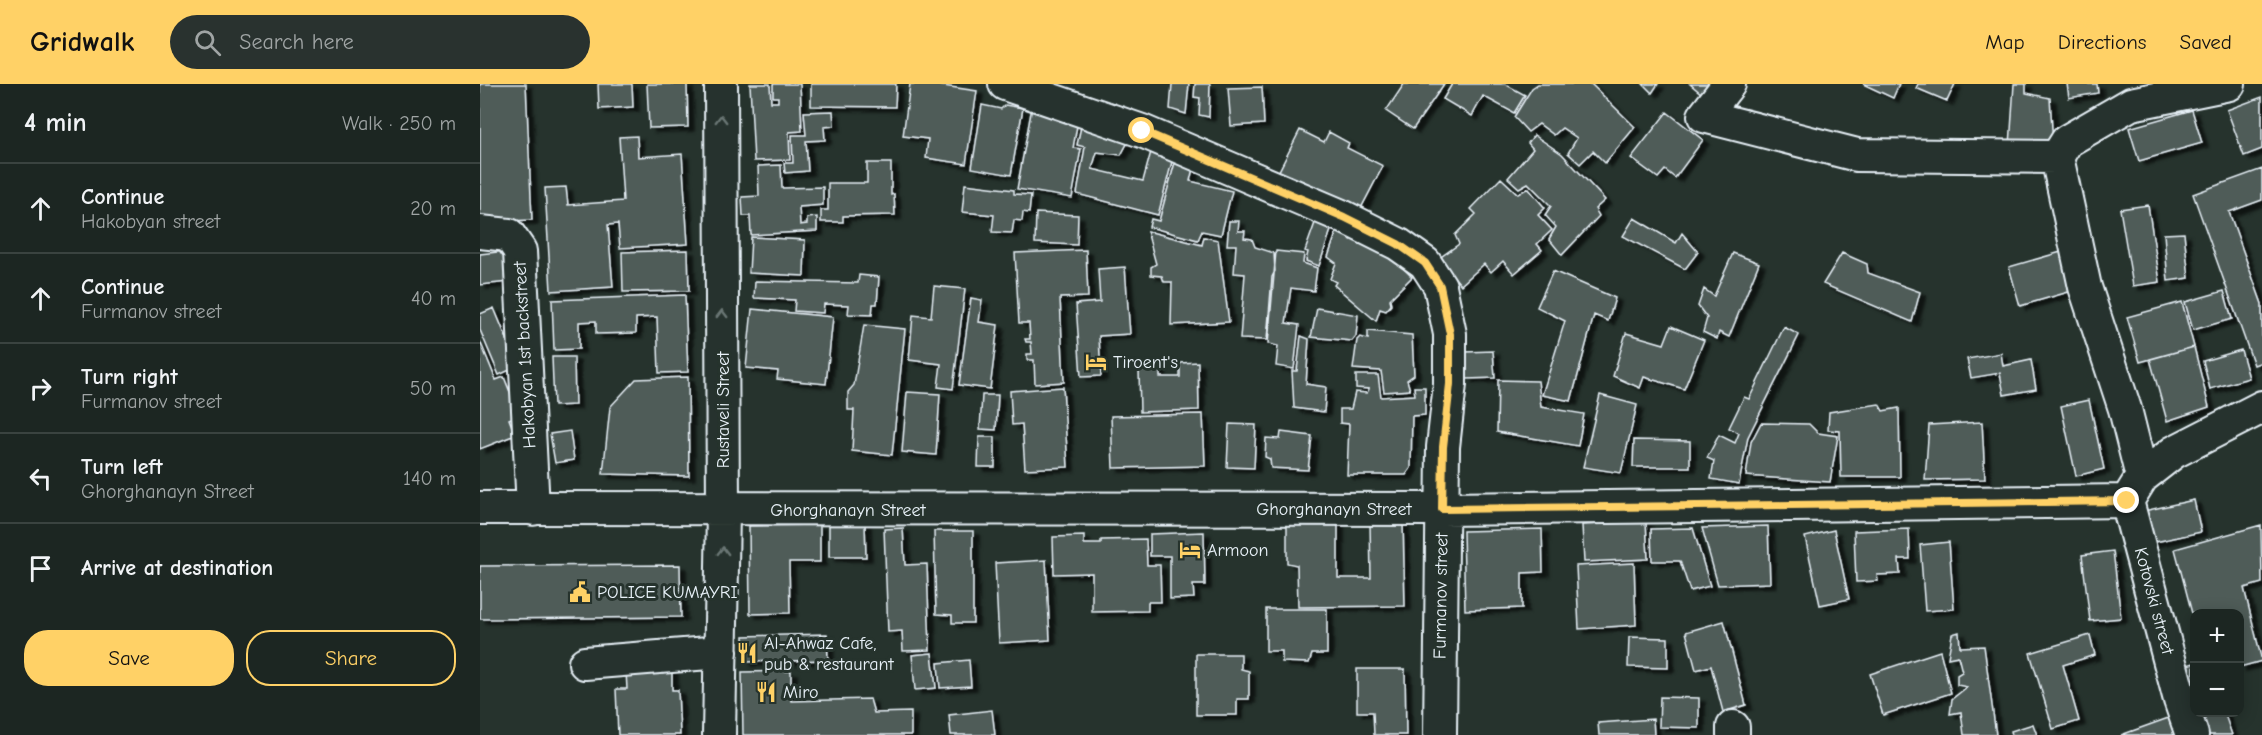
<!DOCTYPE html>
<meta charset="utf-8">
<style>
:root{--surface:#1c2622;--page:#29322f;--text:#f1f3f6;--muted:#a0a5a5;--line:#3a4340;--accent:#ffd166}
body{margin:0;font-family:"Comic Neue",sans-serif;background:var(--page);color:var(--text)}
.controls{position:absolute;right:18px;bottom:18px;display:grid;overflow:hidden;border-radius:12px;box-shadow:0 3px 15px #0003}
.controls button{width:54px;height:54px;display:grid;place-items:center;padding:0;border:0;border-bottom:2px solid var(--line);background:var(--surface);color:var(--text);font:30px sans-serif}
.stop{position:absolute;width:18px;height:18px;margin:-14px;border:4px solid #ffd166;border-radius:50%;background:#fff}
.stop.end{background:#ffd166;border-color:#fff;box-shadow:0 2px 6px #0008}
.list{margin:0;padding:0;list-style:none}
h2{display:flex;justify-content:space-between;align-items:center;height:78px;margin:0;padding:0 24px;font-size:26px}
h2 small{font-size:20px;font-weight:400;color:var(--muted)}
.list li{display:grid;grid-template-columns:39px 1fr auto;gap:18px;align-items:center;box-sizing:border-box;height:90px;padding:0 24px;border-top:2px solid var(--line)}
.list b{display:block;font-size:22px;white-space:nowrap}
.list p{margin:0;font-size:20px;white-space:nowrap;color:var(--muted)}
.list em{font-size:20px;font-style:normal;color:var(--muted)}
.actions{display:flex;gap:12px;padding:18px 24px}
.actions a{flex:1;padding:14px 0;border:2px solid var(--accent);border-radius:24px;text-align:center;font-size:21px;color:var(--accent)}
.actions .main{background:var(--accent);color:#111}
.icon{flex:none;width:33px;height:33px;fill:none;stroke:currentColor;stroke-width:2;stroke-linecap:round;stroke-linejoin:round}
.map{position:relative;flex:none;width:1782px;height:651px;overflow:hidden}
header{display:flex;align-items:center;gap:36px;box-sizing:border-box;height:84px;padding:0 30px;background:var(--accent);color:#111}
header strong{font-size:28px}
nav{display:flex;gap:33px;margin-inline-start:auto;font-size:21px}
.search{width:420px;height:54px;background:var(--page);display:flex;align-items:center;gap:15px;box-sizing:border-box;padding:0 21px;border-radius:33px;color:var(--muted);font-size:22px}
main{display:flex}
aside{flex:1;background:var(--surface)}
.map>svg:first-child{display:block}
.building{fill:#505c59;stroke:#e8f1f8;stroke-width:1.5;filter:url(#shadow)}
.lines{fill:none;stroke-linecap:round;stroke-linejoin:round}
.minor-casing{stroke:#e8f1f8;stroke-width:36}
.minor{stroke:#26332d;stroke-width:32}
.oneway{stroke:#6a7674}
.route{stroke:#ffd166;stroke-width:8}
.labels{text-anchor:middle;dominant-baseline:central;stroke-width:6;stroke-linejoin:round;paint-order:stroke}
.street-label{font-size:18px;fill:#e8f1f8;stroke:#26332d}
.poi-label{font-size:18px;fill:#e8f1f8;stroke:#26332d;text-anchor:start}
</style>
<header>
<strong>Gridwalk</strong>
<div class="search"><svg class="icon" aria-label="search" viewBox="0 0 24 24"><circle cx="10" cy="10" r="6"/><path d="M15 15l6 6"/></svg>Search here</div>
<nav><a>Map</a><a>Directions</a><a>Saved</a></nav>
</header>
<main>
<aside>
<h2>4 min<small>Walk · 250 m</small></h2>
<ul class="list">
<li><svg class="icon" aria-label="ahead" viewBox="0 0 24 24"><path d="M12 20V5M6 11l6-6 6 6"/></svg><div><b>Continue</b><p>Hakobyan street</p></div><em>20 m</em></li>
<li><svg class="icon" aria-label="ahead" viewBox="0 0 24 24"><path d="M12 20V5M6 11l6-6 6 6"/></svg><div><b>Continue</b><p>Furmanov street</p></div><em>40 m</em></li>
<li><svg class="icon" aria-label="right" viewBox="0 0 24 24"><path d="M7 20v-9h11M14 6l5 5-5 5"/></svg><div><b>Turn right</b><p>Furmanov street</p></div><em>50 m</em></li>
<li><svg class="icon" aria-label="left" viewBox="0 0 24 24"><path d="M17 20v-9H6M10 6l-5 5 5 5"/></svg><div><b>Turn left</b><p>Ghorghanayn Street</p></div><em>140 m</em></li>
<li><svg class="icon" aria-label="arrive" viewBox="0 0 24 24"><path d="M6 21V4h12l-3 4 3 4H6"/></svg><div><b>Arrive at destination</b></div></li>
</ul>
<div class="actions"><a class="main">Save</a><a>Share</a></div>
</aside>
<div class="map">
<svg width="1782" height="651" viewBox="0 0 1782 651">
<defs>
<filter id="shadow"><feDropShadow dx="6" dy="4" stdDeviation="1.5" flood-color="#0009"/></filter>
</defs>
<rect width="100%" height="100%" fill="#26332d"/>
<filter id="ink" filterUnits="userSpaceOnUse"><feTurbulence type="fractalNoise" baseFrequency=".0167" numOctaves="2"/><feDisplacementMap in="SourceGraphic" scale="12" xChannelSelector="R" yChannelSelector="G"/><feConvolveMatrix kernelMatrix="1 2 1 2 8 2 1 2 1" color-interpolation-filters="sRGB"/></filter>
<g filter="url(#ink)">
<!-- building -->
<path class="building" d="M0 0H46L52 136 0 138Z
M118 0H152L153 23 119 25Z
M167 0H207L208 43 169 44Z
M270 0H290L291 18H298V13H293V0H320L322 47 309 48 310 76 274 77Z
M331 0H416L415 23 331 22Z
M430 0H450L497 7 486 80 446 74 448 55 423 52Z
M692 0H709L706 30 690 25Z
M715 0H730L729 33 719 31 720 14 714 13Z
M924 0H964L933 45 906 27Z
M972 0H1025L1045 11 1034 29 1003 12 992 32 963 15Z
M1058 0H1111L1155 43 1125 79 1113 67 1100 80 1088 69 1097 54 1082 44 1074 51 1059 40 1048 48 1034 33 1052 4Z
M1163 0H1178L1172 9Z
M1210 0H1242L1228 15Z
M1383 0H1419L1413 14Z
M1438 0H1475L1467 17 1436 4Z
M1534 0H1546V9L1570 14 1573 60 1530 62Z
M1587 0H1617L1618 9 1589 14Z
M782 3 784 40 751 42 748 4Z
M1782 13V65L1764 72 1747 26Z
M502 21 521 25 525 21 543 24 531 91 492 84Z
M552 23 598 36 593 64 601 65 592 114 537 105Z
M1712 26 1722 59 1659 77 1649 44Z
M353 27 354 42 344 43 345 56 326 57 328 87 305 89 304 79H313L312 51H326L324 28Z
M1187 28 1223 56 1195 94 1185 86 1178 94 1151 74Z
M602 38 648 58 641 71 617 68 612 85 663 97 672 64 694 70 678 131 597 110 605 63 597 61Z
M820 46 844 58 849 48 869 59 867 64 903 82 879 128 799 87Z
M1054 51 1082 70 1125 116 1115 125 1119 132 1082 171 1069 155 1076 143 1065 131 1071 122 1048 99 1039 104 1028 94 1053 65 1048 59Z
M157 52 158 73 202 70 208 160 140 164 138 140 128 141 133 203 71 207 65 104 86 103 88 121 143 117 139 53Z
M697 71 715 76 710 97 752 107 741 151 722 147 718 156 669 143 671 135 679 137Z
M387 79H411V111L414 110 415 131 363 132V138H341V126H348V99H387Z
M301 81 302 104 343 103V121L319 123 320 141 327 140V134L337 133V147L271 151 270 132H263L262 113 279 112 278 82Z
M1782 85V116L1749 128 1782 220V278L1774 281 1713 110Z
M1021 94 1038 110 1048 104 1065 124 1058 131 1072 146 1057 160 1062 166 1034 190 1023 177 1011 188 1004 180 981 201 958 175 979 160 975 151 996 130 991 125Z
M485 100 534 106V110L551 111 549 129 543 128 542 137 534 136 532 149 512 148 514 131 482 128Z
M1668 121 1680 198 1653 202 1640 125Z
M556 129 598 131 597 161 555 159Z
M1154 134 1196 159 1202 149 1218 168 1205 185 1143 152Z
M749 137H759L758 147H765L764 154 772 155 775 163 794 169 795 187 792 193 787 256 760 255 765 190 754 189 756 161H747Z
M835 139 852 143 839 182 826 177 828 168 825 167Z
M667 147 722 161 724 153 738 156 749 238 691 241 692 198H684L682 192 671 191V183L676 180Z
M857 147 898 159 932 193 910 215 911 221 906 227 900 225 896 237 854 201 856 198 850 195 856 179 848 173Z
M1704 149 1709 194 1688 197 1684 150Z
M271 153 325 156 324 192 269 189Z
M208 166 209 207 143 208 142 168Z
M606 166 608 213 580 214 584 298 555 300 554 276H547V270H552L551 258H546L545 255H550L549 239H539L535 169Z
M1588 166 1599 205 1540 222 1529 183Z
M26 167 29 198 0 201V170Z
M796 167 824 170 823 179 837 184 834 207 811 204 806 239 819 241 814 285 796 282 798 262 788 260Z
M1253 169 1279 179 1249 253 1239 248 1237 255 1223 248 1227 234 1218 222 1224 205 1234 212Z
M1362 169 1387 180 1388 189 1440 208 1432 238 1343 200Z
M645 183 650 250 619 252 621 292 601 293 596 220 620 218 618 185Z
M1073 187 1135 214 1128 237 1114 231 1091 317 1062 311 1085 237 1057 223Z
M379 191 399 193 397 220H393L392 231 368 230 369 221 344 220 343 229 314 227 315 216 274 214 275 197 378 199Z
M454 202 485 205 473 305 458 303 461 280 429 276 433 231 451 233Z
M1744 207 1752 235 1713 246 1705 218Z
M205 211 208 288 179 289 177 233 156 234V249L116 250V237L99 238V265L74 266 72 216Z
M491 214 502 216 499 238 518 241 510 305 479 301Z
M1702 218 1714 263 1660 278 1647 233Z
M14 224 38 282 19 291 0 246V230Z
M837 224 878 231 876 252 872 257 831 253Z
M272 225 353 233 346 300 297 295 298 287 266 284Z
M384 241 425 245 412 371 372 367 374 326H368V308L374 301Z
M1191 242 1224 256 1204 305 1164 293 1160 304 1133 292 1146 249 1184 260Z
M1304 243 1319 251 1268 353 1259 400 1231 395 1234 377 1227 374 1239 351 1255 359 1259 349 1249 344 1264 313 1269 315Z
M888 247 932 251 934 291 927 296 930 306 904 308 901 287 873 285 877 256 880 253 888 255Z
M821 252 829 255 826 300 846 303 844 328 814 324 812 287H817Z
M0 257 16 296 24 293 39 331 29 335 35 351 0 365Z
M1714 263 1729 323 1687 337 1670 275Z
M1761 266 1769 294 1730 305 1723 277Z
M1013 267 1015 294 987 295 985 268Z
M1521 269 1523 282 1551 276 1556 305 1524 311 1520 289 1491 294 1487 275Z
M72 273H94L95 321 74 322Z
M718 278 719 326 660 328 659 286H669V279H680V293H700V279Z
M876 291H898L901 313 935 311 934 303H945V331L932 332 931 384 926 391H867L869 340 860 339V325H871L875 308 887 309 889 305 876 304Z
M208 293 209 392 123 390 130 323 156 295Z
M1018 296 1058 297 1061 323 1104 330 1098 362 1017 348Z
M583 303 588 383 545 385 542 340 532 341 530 307Z
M427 308 460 310 456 371 422 368Z
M502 311H518L516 346 500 345Z
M1120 311 1157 321 1141 389 1103 383Z
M1609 316 1624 385 1596 392 1581 322Z
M1399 320 1403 327 1419 324 1420 393H1361L1360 347 1348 346 1349 328Z
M723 330 725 382 633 384 631 332Z
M1502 338 1505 395 1445 396 1449 341Z
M1281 339 1329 340 1338 349 1358 352 1350 398 1266 392 1271 358Z
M749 340 776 341 774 384 747 383Z
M90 347 94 376 75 379 70 350Z
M801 348 832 352 828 386 791 384 790 375 785 373 786 354 800 355Z
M499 353H515V383H498Z
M1154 356 1210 357V383H1153Z
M1714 416 1721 448 1666 460 1659 428Z
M807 437H858V494H891L890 439H923L925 522 818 523 817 481 807 479Z
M1166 438 1168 475 1104 478 1102 441Z
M385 439 386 473H349V440Z
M340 441V478H309L310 529 270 530 269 442Z
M1781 441 1782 499 1764 504 1782 577 1760 583V530H1714V537L1695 465Z
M1288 442 1290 499 1238 501 1222 444Z
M423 444 425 481 447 480 450 566 423 567 422 547 408 548 404 445Z
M1213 444 1230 502 1210 507 1200 477H1172L1171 445Z
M1062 445 1063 488 1042 489V524L985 526 983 447Z
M1429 445 1430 475H1419L1420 490 1397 491 1398 497 1376 498 1374 447Z
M1354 446 1369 515 1340 521 1325 453Z
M454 447H493V539H472V531L456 530Z
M724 448 725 501H713L714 514 690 515V472H670V450Z
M604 452V460H621V456L666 455 667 481H680L681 518H668V527L612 528V489L574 490 573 453Z
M1469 458 1474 525 1445 527 1440 461Z
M1633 467 1641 534 1610 537 1602 471Z
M566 476 570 556 519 559 515 479Z
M1154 479 1156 541 1099 545 1096 482Z
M200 481 201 533 0 535V482Z
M786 525H847V570H832L829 579 802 578V567H786Z
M1244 537 1266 621 1243 628 1231 582 1216 586 1206 548Z
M1479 548 1480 563 1504 562 1516 651H1484L1481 628 1470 630 1472 615 1487 603 1477 601V591L1482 588 1478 572 1468 574 1472 550Z
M347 550 348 576 265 578 264 552Z
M1610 551 1615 571 1583 581 1599 637 1573 645 1550 569Z
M1149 553 1188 554V584L1148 583Z
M1460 567 1471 609 1403 631 1390 590Z
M452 569 456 604 435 606 432 571Z
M716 570H761V585L769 587V615H757V631H716Z
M489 576 491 602 460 604 458 579Z
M1714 579V628H1744L1752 651H1718L1697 584Z
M192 585V606H198L200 651H138L136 605H147L146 587Z
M877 585H925L926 651H894L893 628H877Z
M311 587V617L390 615 394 629 431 628V651H263L262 588Z
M1180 613 1219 614V644L1179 643Z
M512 626 515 651H471L469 631Z
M1694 632 1701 651H1641Z
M1173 635 1174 651H1119L1118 639Z
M1553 640 1557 651H1532L1531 647Z"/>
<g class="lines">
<defs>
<path id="minor" d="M525 0 662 47 770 93 864 133 918 160 945 179 960 202 970 250V300L963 363 960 651
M1249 0 1224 32 1377 71 1577 73
M0 148 29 151 40 167 53 425
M1662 393 1645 325 1605 203 1577 73 1587 57 1651 20 1749 0
M1647 417 1700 616 1712 651
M0 424 962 425 1647 417 1662 393 1694 368 1782 323
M105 579 241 568
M1253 643V651
M239 651 243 427 241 0"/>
</defs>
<!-- minor casing -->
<use href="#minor" class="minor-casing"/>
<!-- minor -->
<use href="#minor" class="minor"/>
</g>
<!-- one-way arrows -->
<defs><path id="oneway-chevron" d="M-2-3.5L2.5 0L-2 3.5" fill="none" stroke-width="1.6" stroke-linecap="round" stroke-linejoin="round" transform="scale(1.5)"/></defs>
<g class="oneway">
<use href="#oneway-chevron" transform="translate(241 35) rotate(-90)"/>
<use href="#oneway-chevron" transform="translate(242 230) rotate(-90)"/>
<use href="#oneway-chevron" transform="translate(243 467) rotate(-89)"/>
</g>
</g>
<g class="lines" filter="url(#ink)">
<!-- route -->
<path class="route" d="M662 47 864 133 918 160 945 179 960 202 970 250V300L963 363 962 425 1647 417"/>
</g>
<!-- icons -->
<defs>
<symbol id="hotel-bare" viewBox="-9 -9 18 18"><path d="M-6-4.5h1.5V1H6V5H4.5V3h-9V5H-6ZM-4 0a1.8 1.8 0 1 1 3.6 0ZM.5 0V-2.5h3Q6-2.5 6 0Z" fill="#ffd166" stroke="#26332d" stroke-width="2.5" paint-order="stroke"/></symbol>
<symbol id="civic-bare" viewBox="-9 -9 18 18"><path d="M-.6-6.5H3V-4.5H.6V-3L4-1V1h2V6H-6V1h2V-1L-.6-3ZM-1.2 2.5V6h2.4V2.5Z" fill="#ffd166" stroke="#26332d" stroke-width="2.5" paint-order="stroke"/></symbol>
<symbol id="restaurant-bare" viewBox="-9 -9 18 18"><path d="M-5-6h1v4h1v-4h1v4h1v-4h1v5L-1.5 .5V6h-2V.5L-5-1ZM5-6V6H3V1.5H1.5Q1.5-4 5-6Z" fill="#ffd166" stroke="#26332d" stroke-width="2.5" paint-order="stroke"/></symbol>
</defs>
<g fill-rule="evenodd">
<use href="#hotel-bare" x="601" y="263" width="30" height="30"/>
<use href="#hotel-bare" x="695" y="451" width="30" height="30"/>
<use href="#civic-bare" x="85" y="493" width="30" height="30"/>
<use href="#restaurant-bare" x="252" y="554" width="30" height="30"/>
<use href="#restaurant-bare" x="271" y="593" width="30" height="30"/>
</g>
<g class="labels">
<!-- street labels -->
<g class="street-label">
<text transform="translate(45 271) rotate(-93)">Hakobyan 1st backstreet</text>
<text transform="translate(243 326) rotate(-90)">Rustaveli Street</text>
<text x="854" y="425">Ghorghanayn Street</text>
<text x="368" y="426">Ghorghanayn Street</text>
<text transform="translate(961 512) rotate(-89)">Furmanov street</text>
<text transform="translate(1674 517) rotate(75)">Kotovski street</text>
</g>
<!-- poi labels -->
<g class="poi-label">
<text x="633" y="278">Tiroent's</text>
<text x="727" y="466">Armoon</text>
<text x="117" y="508">POLICE KUMAYRI</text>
<text x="284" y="559">Al-Ahwaz Cafe,<tspan x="284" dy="21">pub &amp; restaurant</tspan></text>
<text x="303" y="608">Miro</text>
</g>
</g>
</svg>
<div class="controls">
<button>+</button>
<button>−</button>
</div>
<div class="stop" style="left:662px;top:47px"></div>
<div class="stop end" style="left:1647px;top:417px"></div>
</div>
</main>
